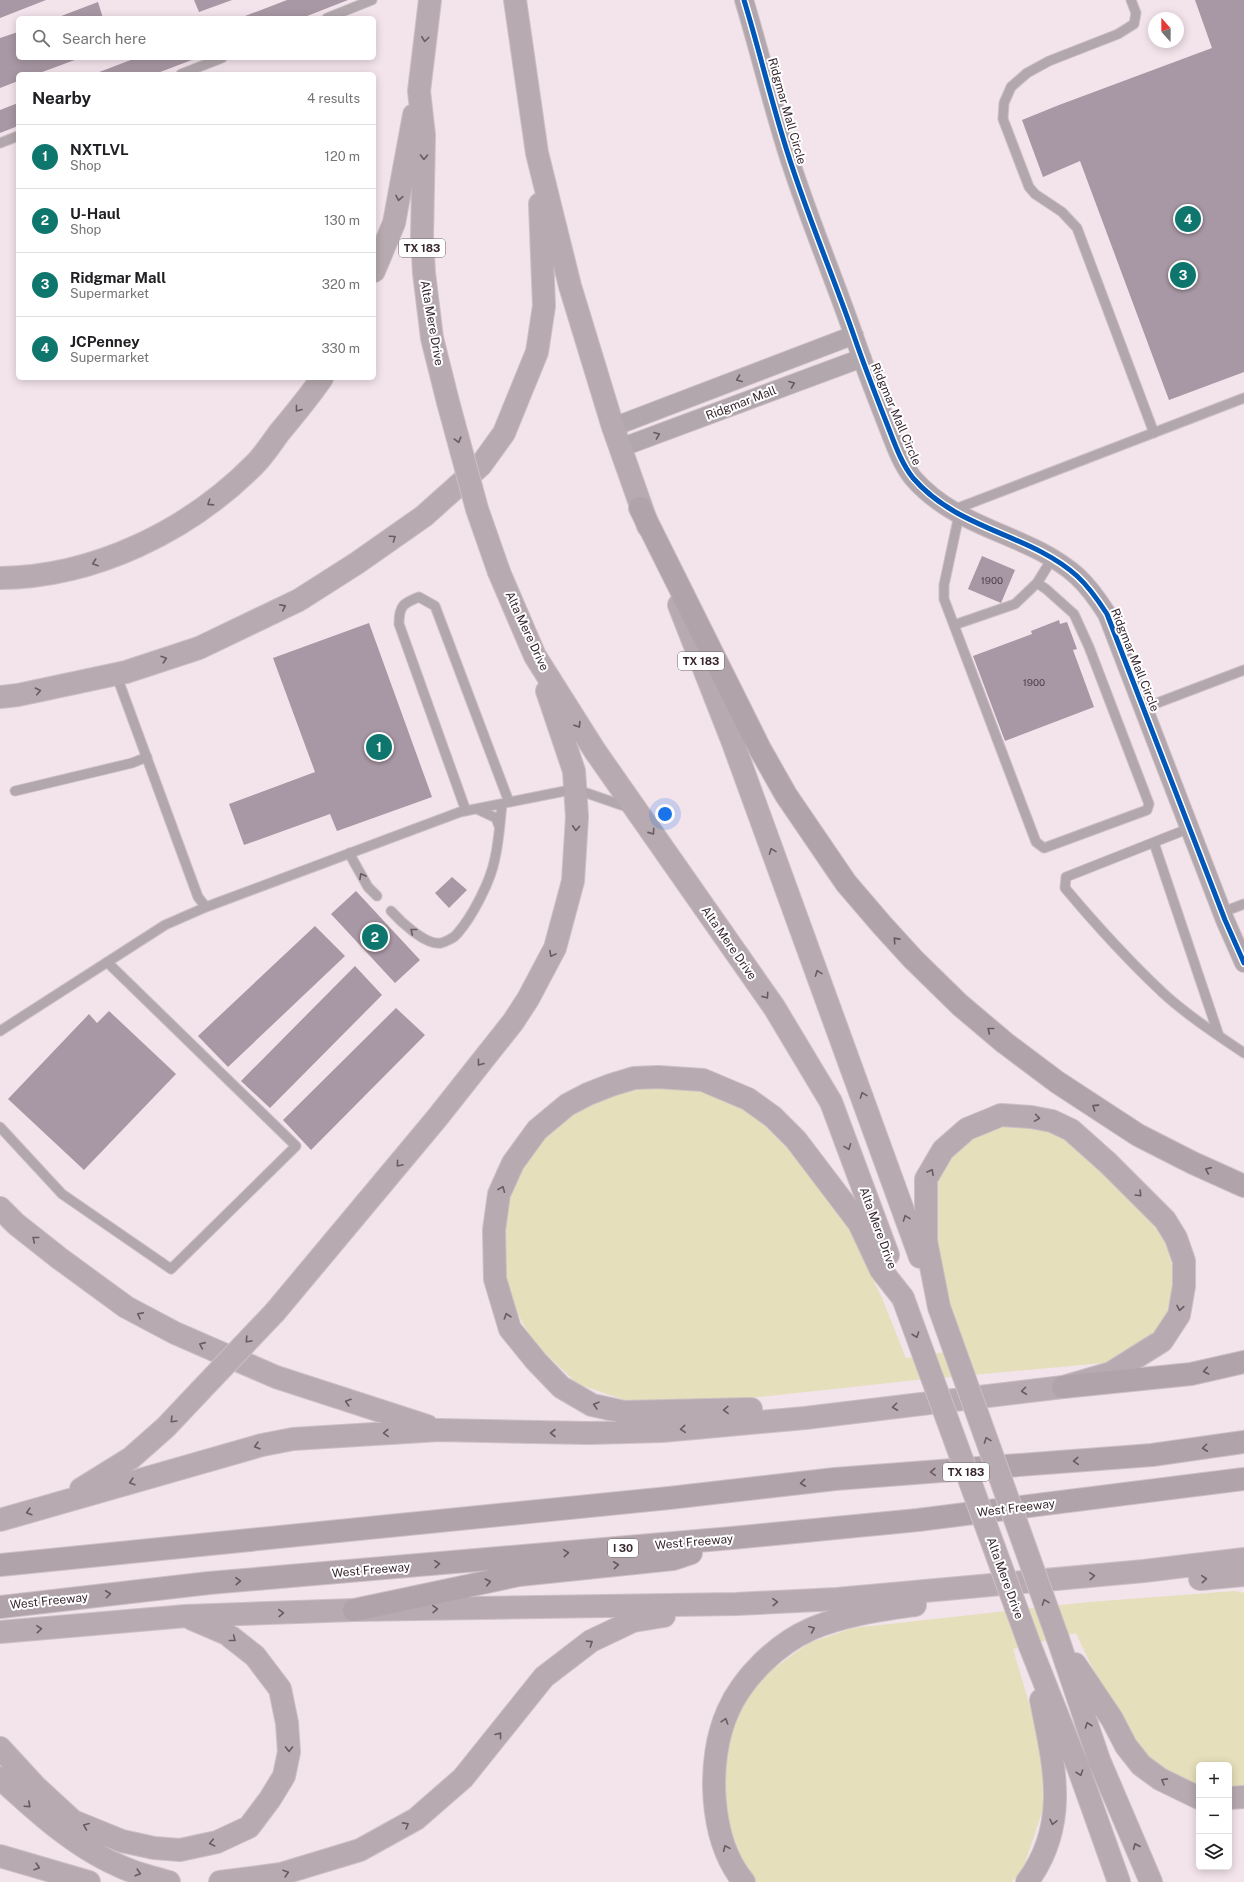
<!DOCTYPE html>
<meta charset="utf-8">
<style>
:root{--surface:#fff;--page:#f2f2f2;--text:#202124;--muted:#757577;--line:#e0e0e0;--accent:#0f766e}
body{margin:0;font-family:"Public Sans",sans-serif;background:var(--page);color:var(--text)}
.controls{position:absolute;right:12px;bottom:12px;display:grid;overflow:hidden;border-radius:6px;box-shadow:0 2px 10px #0003}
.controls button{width:36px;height:36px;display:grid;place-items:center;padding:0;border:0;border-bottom:1px solid var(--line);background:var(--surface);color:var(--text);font:20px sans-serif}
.compass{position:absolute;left:1148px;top:12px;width:36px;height:36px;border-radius:50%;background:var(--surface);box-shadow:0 2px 10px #0003;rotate:339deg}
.you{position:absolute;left:665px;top:814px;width:14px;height:14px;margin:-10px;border:3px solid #fff;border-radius:50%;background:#1a73e8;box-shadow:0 0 0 6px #1a73e833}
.badge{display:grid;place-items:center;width:26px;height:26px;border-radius:50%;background:var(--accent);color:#fff;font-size:13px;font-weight:700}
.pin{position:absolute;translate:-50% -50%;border:2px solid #fff;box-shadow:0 1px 4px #0006}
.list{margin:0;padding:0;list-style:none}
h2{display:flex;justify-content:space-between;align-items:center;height:52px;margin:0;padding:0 16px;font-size:17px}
h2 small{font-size:13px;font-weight:400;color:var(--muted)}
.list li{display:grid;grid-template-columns:26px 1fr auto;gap:12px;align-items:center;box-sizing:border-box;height:64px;padding:0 16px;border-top:1px solid var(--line)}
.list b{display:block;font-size:15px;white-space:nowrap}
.list p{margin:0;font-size:13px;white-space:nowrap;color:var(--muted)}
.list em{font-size:13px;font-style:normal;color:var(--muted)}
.icon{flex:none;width:22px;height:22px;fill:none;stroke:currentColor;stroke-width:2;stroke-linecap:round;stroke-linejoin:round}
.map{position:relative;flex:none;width:1244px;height:1882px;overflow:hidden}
.search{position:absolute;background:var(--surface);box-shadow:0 2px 10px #0003;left:16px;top:16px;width:360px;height:44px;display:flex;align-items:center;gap:10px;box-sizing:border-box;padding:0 14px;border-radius:6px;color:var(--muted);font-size:15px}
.panel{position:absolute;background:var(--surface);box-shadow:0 2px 10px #0003;left:16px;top:72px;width:360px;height:308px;border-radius:6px}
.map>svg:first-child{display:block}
.green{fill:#e6dfbb}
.building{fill:#a897a4}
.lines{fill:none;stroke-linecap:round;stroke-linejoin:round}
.lane-casing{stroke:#ccbfc5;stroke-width:11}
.street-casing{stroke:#ccbfc5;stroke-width:20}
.primary-casing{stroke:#ccbfc5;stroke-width:24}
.highway-casing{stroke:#ccbfc5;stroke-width:24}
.lane{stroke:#b2a7ac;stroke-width:9}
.street{stroke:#b2a7ac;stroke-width:18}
.primary{stroke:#b7aab0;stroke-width:22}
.highway{stroke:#b1a3aa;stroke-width:22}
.primary-bridge-casing{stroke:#ccbfc5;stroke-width:24;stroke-linecap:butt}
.primary-bridge{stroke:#b7aab0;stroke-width:22}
.cycleway-casing{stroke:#fff;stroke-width:8}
.cycleway{stroke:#0057b8;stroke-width:5}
.oneway{stroke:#6a5b62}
.oneway2{stroke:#685a60}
.oneway3{stroke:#685860}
.labels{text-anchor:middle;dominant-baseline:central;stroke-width:4;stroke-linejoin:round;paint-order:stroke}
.number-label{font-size:10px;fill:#53424c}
.shield{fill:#fff;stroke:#73676d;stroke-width:1}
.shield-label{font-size:11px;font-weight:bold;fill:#37262e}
.street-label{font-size:12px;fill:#37262e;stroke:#fff}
</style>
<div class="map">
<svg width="1244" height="1882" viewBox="0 0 1244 1882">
<rect width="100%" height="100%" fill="#f3e3eb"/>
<!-- green -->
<path class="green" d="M641 1086 696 1087 749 1110 796 1157 836 1202 882 1298 906 1358 965 1349 933 1249V1211L939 1174 954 1149 969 1137 1000 1124 1028 1125 1070 1140 1130 1199 1165 1238 1175 1277 1166 1317 1143 1346 1114 1362 916 1380 676 1406 633 1403 578 1384 534 1343 516 1311 501 1265 507 1194 542 1135 572 1114 600 1097Z
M1235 1591 1244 1593V1789L1229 1791V1765H1199V1791L1154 1770 1110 1706 1076 1633 1013 1649 1042 1747 1043 1809 1023 1869 1012 1882H756L744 1868 728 1820 724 1778 732 1728 744 1701 765 1675 809 1643 853 1628 1089 1602Z"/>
<!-- building -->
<path class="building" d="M0 0H46L0 18Z
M194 0H232L199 12Z
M287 0H348L302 18H240Z
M1195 0H1244V372L1169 400 1080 161 1043 177 1022 120 1059 105 1212 48Z
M98 2 103 18H56Z
M18 32V58H80L37 74H18V81L0 88V38Z
M136 58H197L155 74H94Z
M18 103V126L0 133V110Z
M982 556 1015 570 1001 603 968 589Z
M1059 620 1060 624 1067 622 1077 649 1073 650 1094 707 1005 741 973 656 1032 634 1031 631Z
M369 623 432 797 337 831 330 814 244 845 229 804 315 772 273 658Z
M452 877 467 890 449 908 435 893Z
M356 891 420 960 395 983 331 914Z
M315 926 345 956 228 1067 198 1036Z
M355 966 382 995 270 1108 241 1081Z
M396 1008 425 1035 311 1150 283 1120Z
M109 1011 176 1074 84 1170 8 1099 89 1014 97 1023Z"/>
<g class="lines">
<defs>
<path id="lane" d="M1131 0 1136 13 1134 24 1118 34 1049 61 1027 73 1011 87 1004 103 1003 119 1029 187 1035 194 1062 212 1077 228 1154 433
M327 18 372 0
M181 74 222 58
M0 143 18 136
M953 510 1244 398
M959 515 944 585V599L1036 842 1044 848 1147 810 1149 804 1089 647 1074 614 1046 589 1037 583 1052 559
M954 625 1015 604 1037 583
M1144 708 1244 670
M15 791 132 763 147 757
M477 809 496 818 499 826
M466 811 399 624C399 606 403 603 419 597L435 606 509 802
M1190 828 1066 877 1065 888C1096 925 1128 960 1163 993 1187 1015 1216 1034 1244 1053
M1154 843 1219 1036
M349 853 368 887 377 896
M206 907 460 812 575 789 630 808
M391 911C400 921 426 946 441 943 445 942 454 938 457 934 472 917 491 881 495 858 499 841 500 822 502 804
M1223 912 1244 904
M0 1031 165 925 206 907 198 897 116 674
M0 1127 62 1194 171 1269 296 1146 107 962"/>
<path id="street" d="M744 0C758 46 769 92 783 138 803 206 832 272 855 339 865 368 876 396 887 424 894 442 901 463 913 478 959 531 1029 533 1077 576 1088 586 1098 600 1107 614L1225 920 1244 963
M613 427 854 335
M620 448 862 358"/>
<path id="primary" d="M430 0 419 91 424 135 422 237 424 273 432 338 448 402
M515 0 537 153 570 286 613 427 648 526
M374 271 394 223 414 115
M499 572 535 656 595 751 774 1007 831 1102 888 1255
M0 578C94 577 189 531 255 464 264 455 271 444 279 433 294 415 309 397 322 378
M679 605 732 740 920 1257
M0 697 18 695 126 672 199 648 299 600 357 563 424 516 481 465 504 433 537 352 544 306 540 204
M0 1208 16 1224 59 1258 126 1307 175 1333 276 1377 427 1426
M275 1312 437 1118 513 1022 528 999 555 948 573 881 577 817 574 771 547 691
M751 1409 624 1412 592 1405 561 1387 536 1361 510 1329 495 1279 494 1230 499 1194 513 1163 537 1130 567 1105 588 1094 611 1085 634 1078 658 1077 703 1080 748 1099 773 1117 796 1140 859 1223 881 1270 903 1298
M81 1489 131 1458 166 1427 200 1391
M0 1520 262 1445 293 1439 439 1430 589 1433 662 1431 805 1418 1063 1387 1111 1373 1162 1341 1179 1315 1184 1286V1261L1176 1238 1165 1220 1108 1163 1071 1130 1052 1121 1031 1117 1001 1115 967 1129 943 1150 926 1179V1241L939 1307
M1200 1579 1244 1575
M0 1632 186 1616 354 1610 736 1604 837 1599 1144 1571 1244 1559
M1058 1639 1099 1760 1151 1882
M1030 1646 1078 1767 1119 1882
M1075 1664 1112 1719 1126 1746 1141 1765 1160 1779 1199 1798
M0 1748 35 1786 73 1821 122 1841 154 1848 180 1850 217 1842 249 1827 270 1799 284 1776 289 1752 287 1723 280 1689 255 1656 227 1634 192 1619
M0 1778C37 1812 77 1849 124 1868 138 1874 154 1878 169 1882
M1229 1798 1244 1797
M0 1856 89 1882
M220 1882 281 1874 360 1850 416 1819 463 1778 544 1677 591 1641 633 1621 664 1616
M744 1882C709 1840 706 1760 728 1711 743 1677 777 1644 811 1629 843 1615 880 1610 915 1605
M1027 1882C1070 1824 1054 1765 1041 1700"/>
<path id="highway" d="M640 508 760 749 786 795 846 883 882 925 913 959 960 1005 1005 1043 1057 1082 1138 1135 1193 1163 1244 1186
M1063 1387 1191 1374 1244 1362
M0 1565 669 1498 835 1479 1152 1455 1244 1442
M0 1607 209 1583 732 1538 918 1520 1244 1479
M354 1610 519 1575 673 1559 691 1553"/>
</defs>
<!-- lane casing -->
<use href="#lane" class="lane-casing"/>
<!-- street casing -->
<use href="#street" class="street-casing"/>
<!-- primary casing -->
<use href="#primary" class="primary-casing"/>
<!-- highway casing -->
<use href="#highway" class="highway-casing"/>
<!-- lane -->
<use href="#lane" class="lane"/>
<!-- street -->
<use href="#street" class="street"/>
<!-- primary -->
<use href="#primary" class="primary"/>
<!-- highway -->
<use href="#highway" class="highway"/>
<defs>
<path id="primary-bridge" d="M448 402 477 509 499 572
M903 1298 1030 1646
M939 1307 1058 1639
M200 1391 275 1312"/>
</defs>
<!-- primary-bridge casing -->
<use href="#primary-bridge" class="primary-bridge-casing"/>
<!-- primary-bridge -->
<use href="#primary-bridge" class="primary-bridge"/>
<defs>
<path id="cycleway" d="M744 0C758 46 769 92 783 138 803 206 832 272 855 339 865 368 876 396 887 424 894 442 901 463 913 478 959 531 1029 533 1077 576 1088 586 1098 600 1107 614L1225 920 1244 963"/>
</defs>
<!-- cycleway casing -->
<use href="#cycleway" class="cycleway-casing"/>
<!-- cycleway -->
<use href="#cycleway" class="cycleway"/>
</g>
<!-- one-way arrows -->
<defs><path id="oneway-chevron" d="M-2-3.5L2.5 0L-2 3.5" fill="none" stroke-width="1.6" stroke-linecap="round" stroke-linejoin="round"/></defs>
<g class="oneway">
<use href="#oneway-chevron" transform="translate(425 39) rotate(97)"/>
<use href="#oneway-chevron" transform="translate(424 157) rotate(91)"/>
<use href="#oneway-chevron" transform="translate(399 198) rotate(101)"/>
<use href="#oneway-chevron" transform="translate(298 409) rotate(128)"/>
<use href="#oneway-chevron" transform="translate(458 440) rotate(75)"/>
<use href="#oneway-chevron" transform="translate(210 503) rotate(147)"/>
<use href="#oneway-chevron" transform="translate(393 538) rotate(-35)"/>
<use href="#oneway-chevron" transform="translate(95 563) rotate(161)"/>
<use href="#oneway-chevron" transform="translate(283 607) rotate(-26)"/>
<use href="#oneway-chevron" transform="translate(164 659) rotate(-18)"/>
<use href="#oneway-chevron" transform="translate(38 691) rotate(-12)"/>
<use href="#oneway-chevron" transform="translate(578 725) rotate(58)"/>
<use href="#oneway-chevron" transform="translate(576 828) rotate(94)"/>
<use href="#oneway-chevron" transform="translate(652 832) rotate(55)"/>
<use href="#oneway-chevron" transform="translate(772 851) rotate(-111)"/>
<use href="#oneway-chevron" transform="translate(552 954) rotate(118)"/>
<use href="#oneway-chevron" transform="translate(818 973) rotate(-111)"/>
<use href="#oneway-chevron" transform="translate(766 996) rotate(55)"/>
<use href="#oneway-chevron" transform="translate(480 1063) rotate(128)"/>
<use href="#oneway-chevron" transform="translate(863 1095) rotate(-110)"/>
<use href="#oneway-chevron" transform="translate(1037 1118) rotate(9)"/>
<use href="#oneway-chevron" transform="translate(848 1147) rotate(69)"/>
<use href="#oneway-chevron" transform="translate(399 1164) rotate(130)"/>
<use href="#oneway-chevron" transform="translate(931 1172) rotate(-61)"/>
<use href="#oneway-chevron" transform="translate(502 1189) rotate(-68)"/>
<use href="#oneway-chevron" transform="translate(1139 1194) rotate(45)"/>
<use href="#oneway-chevron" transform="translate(906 1218) rotate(-110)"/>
<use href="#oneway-chevron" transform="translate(35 1239) rotate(-141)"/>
<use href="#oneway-chevron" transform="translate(1180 1308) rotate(101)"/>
<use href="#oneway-chevron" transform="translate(140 1315) rotate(-152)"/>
<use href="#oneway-chevron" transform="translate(507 1316) rotate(-107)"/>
<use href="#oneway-chevron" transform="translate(916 1335) rotate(71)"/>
<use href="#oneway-chevron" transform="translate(248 1340) rotate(133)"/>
<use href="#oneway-chevron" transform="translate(202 1345) rotate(-156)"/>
<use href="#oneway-chevron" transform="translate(1024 1391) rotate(173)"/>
<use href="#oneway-chevron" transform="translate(348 1402) rotate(-162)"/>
<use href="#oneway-chevron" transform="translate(596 1405) rotate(-164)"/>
<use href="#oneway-chevron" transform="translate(895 1407) rotate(173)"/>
<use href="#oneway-chevron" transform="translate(726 1410) rotate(178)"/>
<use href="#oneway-chevron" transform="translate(173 1420) rotate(134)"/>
<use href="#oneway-chevron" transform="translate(683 1429) rotate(175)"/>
<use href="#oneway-chevron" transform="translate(386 1433) rotate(177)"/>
<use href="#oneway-chevron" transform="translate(553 1433) rotate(-180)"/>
<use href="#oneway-chevron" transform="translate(987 1440) rotate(-110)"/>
<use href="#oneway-chevron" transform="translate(257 1446) rotate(164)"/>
<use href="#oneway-chevron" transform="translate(132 1482) rotate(164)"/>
<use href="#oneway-chevron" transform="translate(29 1512) rotate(164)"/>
<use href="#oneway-chevron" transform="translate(1092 1576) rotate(-5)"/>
<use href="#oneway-chevron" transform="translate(1204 1579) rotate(-5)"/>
<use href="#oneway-chevron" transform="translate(775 1602) rotate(-3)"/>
<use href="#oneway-chevron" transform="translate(1045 1602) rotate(-110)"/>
<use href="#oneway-chevron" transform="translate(435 1609) rotate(-1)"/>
<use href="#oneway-chevron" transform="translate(281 1613) rotate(-2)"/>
<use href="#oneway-chevron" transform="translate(39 1629) rotate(-5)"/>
<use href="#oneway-chevron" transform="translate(812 1629) rotate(-23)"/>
<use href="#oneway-chevron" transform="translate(233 1639) rotate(38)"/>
<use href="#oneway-chevron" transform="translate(590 1643) rotate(-33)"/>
<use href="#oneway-chevron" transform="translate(725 1721) rotate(-72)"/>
<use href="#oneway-chevron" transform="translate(1088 1725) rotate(-109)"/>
<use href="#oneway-chevron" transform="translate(499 1735) rotate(-52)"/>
<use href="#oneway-chevron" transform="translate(289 1749) rotate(91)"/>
<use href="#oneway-chevron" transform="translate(1080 1773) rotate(71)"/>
<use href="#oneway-chevron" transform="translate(1164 1781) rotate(-151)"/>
<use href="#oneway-chevron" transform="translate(28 1805) rotate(42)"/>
<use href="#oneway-chevron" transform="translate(1053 1822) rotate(103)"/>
<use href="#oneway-chevron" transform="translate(406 1825) rotate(-29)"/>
<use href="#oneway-chevron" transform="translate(86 1826) rotate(-158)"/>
<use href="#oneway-chevron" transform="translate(212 1843) rotate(167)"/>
<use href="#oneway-chevron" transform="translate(1136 1846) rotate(-113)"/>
<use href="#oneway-chevron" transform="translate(726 1848) rotate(-114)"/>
<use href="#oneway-chevron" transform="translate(37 1867) rotate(16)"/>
<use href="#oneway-chevron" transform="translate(138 1873) rotate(17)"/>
<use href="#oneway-chevron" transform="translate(286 1873) rotate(-16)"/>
</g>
<g class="oneway2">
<use href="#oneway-chevron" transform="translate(739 379) rotate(159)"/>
<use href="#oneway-chevron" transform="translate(792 384) rotate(-21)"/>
<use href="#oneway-chevron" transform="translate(657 435) rotate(-21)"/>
<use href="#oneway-chevron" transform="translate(362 876) rotate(-119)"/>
<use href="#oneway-chevron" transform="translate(413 931) rotate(-141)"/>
</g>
<g class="oneway3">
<use href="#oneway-chevron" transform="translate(896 940) rotate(-132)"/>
<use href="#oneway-chevron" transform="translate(990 1030) rotate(-141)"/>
<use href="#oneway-chevron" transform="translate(1095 1107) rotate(-147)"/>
<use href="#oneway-chevron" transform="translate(1208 1170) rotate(-156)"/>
<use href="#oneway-chevron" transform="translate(1206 1371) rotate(167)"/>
<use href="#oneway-chevron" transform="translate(1205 1448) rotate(173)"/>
<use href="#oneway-chevron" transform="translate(1076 1461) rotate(176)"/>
<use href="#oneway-chevron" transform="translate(933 1472) rotate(176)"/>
<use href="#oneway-chevron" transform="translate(803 1483) rotate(174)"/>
<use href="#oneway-chevron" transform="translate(566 1553) rotate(-5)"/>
<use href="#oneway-chevron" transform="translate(437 1564) rotate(-5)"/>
<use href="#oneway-chevron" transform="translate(616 1565) rotate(-6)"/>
<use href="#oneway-chevron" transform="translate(238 1581) rotate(-4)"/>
<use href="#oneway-chevron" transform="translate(488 1582) rotate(-12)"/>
<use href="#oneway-chevron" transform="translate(108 1594) rotate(-7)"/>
</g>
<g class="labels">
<!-- number labels -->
<g class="number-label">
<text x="992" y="580">1900</text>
<text x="1034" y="682">1900</text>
</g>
<!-- shield labels -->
<g class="shield">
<rect x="399" y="239" width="46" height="18" rx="3"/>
<rect x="678" y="652" width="46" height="18" rx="3"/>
<rect x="943" y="1463" width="46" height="18" rx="3"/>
<rect x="608" y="1539" width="30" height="18" rx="3"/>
</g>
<g class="shield-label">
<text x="422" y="248">TX 183</text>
<text x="701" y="661">TX 183</text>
<text x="966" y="1472">TX 183</text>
<text x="623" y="1548">I 30</text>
</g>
<!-- street labels -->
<g class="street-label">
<text transform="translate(787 111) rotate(74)">Ridgmar Mall Circle</text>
<text transform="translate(432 323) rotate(80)">Alta Mere Drive</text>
<text transform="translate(741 403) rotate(-21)">Ridgmar Mall</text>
<text transform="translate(896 414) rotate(67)">Ridgmar Mall Circle</text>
<text transform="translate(527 631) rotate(65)">Alta Mere Drive</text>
<text transform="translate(1135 660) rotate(68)">Ridgmar Mall Circle</text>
<text transform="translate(729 943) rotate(55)">Alta Mere Drive</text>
<text transform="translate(878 1228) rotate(70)">Alta Mere Drive</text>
<text transform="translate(1016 1508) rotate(-7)">West Freeway</text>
<text transform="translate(694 1542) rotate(-5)">West Freeway</text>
<text transform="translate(371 1570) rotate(-5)">West Freeway</text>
<text transform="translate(1005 1578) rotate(70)">Alta Mere Drive</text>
<text transform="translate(49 1601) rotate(-6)">West Freeway</text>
</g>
</g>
</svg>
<div class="controls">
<button>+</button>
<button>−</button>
<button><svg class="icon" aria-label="layers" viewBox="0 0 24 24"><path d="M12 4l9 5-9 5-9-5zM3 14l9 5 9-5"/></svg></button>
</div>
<svg class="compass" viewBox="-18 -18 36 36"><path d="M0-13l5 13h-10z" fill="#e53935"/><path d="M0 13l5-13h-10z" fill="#757577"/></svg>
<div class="you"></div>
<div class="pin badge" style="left:379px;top:747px">1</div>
<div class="pin badge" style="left:375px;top:937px">2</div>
<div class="pin badge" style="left:1183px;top:275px">3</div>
<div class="pin badge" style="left:1188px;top:219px">4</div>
<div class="search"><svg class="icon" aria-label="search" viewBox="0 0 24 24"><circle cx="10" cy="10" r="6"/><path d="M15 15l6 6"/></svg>Search here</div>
<section class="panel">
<h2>Nearby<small>4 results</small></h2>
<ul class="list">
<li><span class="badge">1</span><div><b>NXTLVL</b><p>Shop</p></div><em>120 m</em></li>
<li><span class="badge">2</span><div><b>U-Haul</b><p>Shop</p></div><em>130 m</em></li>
<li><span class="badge">3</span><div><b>Ridgmar Mall</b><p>Supermarket</p></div><em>320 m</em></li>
<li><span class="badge">4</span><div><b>JCPenney</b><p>Supermarket</p></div><em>330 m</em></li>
</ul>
</section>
</div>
